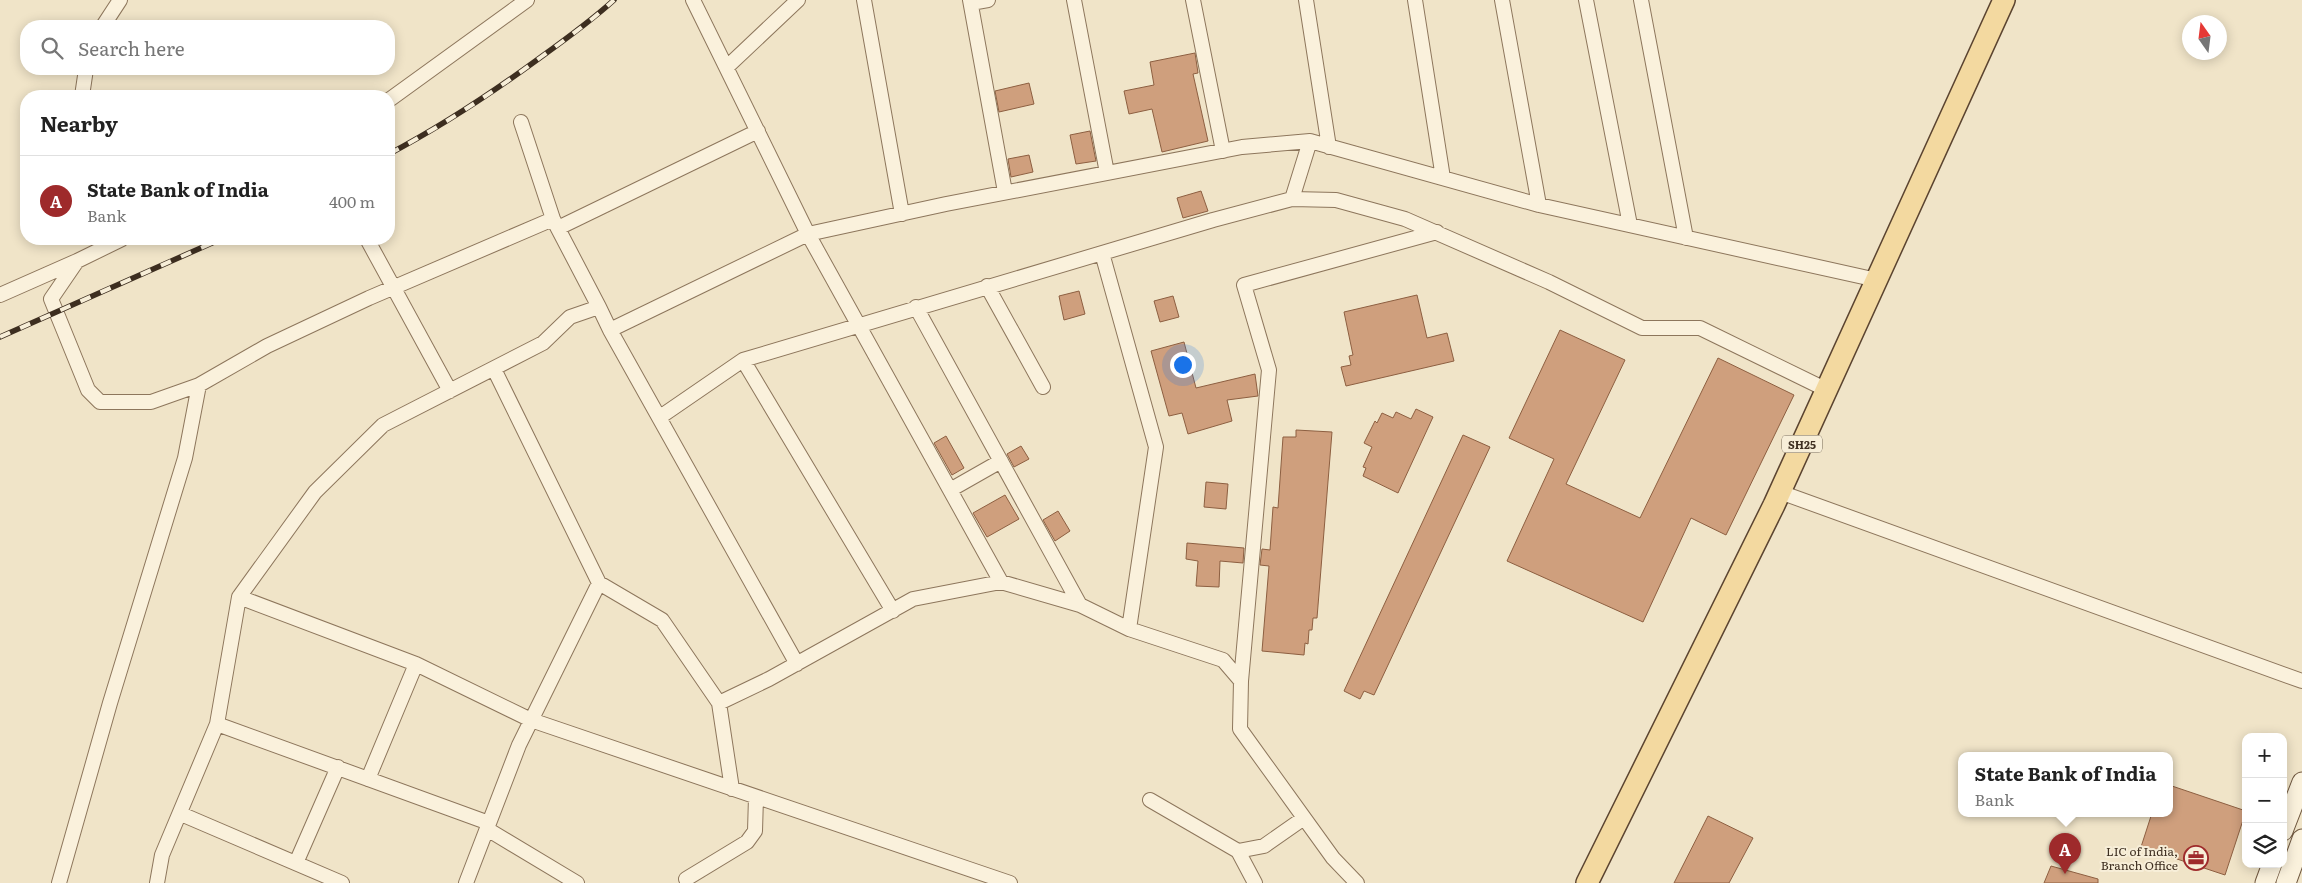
<!DOCTYPE html>
<meta charset="utf-8">
<style>
:root{--surface:#fff;--page:#f2f2f2;--text:#222;--muted:#767676;--line:#e0e0e0;--accent:#9e2a2b}
body{margin:0;font-family:Literata,serif;background:var(--page);color:var(--text)}
.controls{position:absolute;right:15px;bottom:15px;display:grid;overflow:hidden;border-radius:10px;box-shadow:0 2px 12px #0003}
.controls button{width:45px;height:45px;display:grid;place-items:center;padding:0;border:0;border-bottom:1px solid var(--line);background:var(--surface);color:var(--text);font:25px sans-serif}
.compass{position:absolute;left:2182px;top:15px;width:45px;height:45px;border-radius:50%;background:var(--surface);box-shadow:0 2px 12px #0003;rotate:346deg}
.you{position:absolute;left:1182px;top:364px;width:18px;height:18px;margin:-12px;border:4px solid #fff;border-radius:50%;background:#1a73e8;box-shadow:0 0 0 8px #1a73e833}
.badge{display:grid;place-items:center;width:32px;height:32px;border-radius:50%;background:var(--accent);color:#fff;font-size:16px;font-weight:700}
.pin{position:absolute;translate:-50% -41px;filter:drop-shadow(0 1px 2px #0008)}
.pin::after{content:'';position:absolute;top:26px;width:18px;height:15px;background:inherit;clip-path:polygon(0 0,100% 0,50% 100%)}
.popup{position:absolute;left:1958px;top:752px;width:215px;height:65px;box-sizing:border-box;display:grid;place-content:center;border-radius:10px;background:var(--surface);filter:drop-shadow(0 1px 4px #0005);font-size:16px;white-space:nowrap;color:var(--muted)}
.popup b{font-size:19px;color:var(--text)}
.popup::after{content:'';position:absolute;left:50%;top:100%;margin-left:-10px;border:10px solid transparent;border-top-color:var(--surface)}
.list{margin:0;padding:0;list-style:none}
h2{display:flex;justify-content:space-between;align-items:center;height:65px;margin:0;padding:0 20px;font-size:21px}
h2 small{font-size:16px;font-weight:400;color:var(--muted)}
.list li{display:grid;grid-template-columns:32px 1fr auto;gap:15px;align-items:center;box-sizing:border-box;height:90px;padding:0 20px;border-top:1px solid var(--line)}
.list b{display:block;font-size:19px;white-space:nowrap}
.list p{margin:0;font-size:16px;white-space:nowrap;color:var(--muted)}
.list em{font-size:16px;font-style:normal;color:var(--muted)}
.icon{flex:none;width:28px;height:28px;fill:none;stroke:currentColor;stroke-width:2;stroke-linecap:round;stroke-linejoin:round}
.map{position:relative;flex:none;width:2302px;height:883px;overflow:hidden}
.search{position:absolute;background:var(--surface);box-shadow:0 2px 12px #0003;left:20px;top:20px;width:375px;height:55px;display:flex;align-items:center;gap:12px;box-sizing:border-box;padding:0 18px;border-radius:20px;color:var(--muted);font-size:19px}
.panel{position:absolute;background:var(--surface);box-shadow:0 2px 12px #0003;left:20px;top:90px;width:375px;height:155px;border-radius:20px}
.map>svg:first-child{display:block}
.building{fill:#cf9f7d;stroke:#8d5f41}
.lines{fill:none;stroke-linecap:round;stroke-linejoin:round}
.minor-casing{stroke:#8d765c;stroke-width:16}
.secondary-casing{stroke:#6f573f;stroke-width:21}
.primary-casing{stroke:#5b4430;stroke-width:24}
.minor{stroke:#faf1dc;stroke-width:14}
.secondary{stroke:#faf1dc;stroke-width:19}
.primary{stroke:#f3d9a0;stroke-width:21}
.rail-casing{stroke:#3d2e20;stroke-width:5.5}
.rail{stroke:#f7eed8;stroke-width:4;stroke-dasharray:11;stroke-linecap:butt}
.labels{text-anchor:middle;dominant-baseline:central;stroke-width:4;stroke-linejoin:round;paint-order:stroke}
.shield{fill:#f7eed8;stroke:#756857;stroke-width:1}
.shield-label{font-size:11px;font-weight:bold;fill:#3d2e20}
.poi-label{font-size:12px;fill:#3d2e20;stroke:#f7eed8;text-anchor:end}
</style>
<div class="map">
<svg width="2302" height="883" viewBox="0 0 2302 883">
<rect width="100%" height="100%" fill="#f0e4c8"/>
<!-- building -->
<path class="building" d="M1195 53 1198 73 1193 74 1208 141 1162 152 1152 109 1129 114 1124 91 1154 85 1150 62Z
M1029 83 1034 104 999 112 995 91Z
M1090 131 1096 161 1076 164 1070 135Z
M1029 155 1033 172 1011 177 1008 159Z
M1201 191 1208 211 1183 218 1177 198Z
M1079 291 1085 314 1064 320 1059 296Z
M1417 295 1427 338 1447 333 1454 361 1346 386 1341 367 1351 365 1349 356 1353 355 1344 312Z
M1173 296 1179 317 1160 322 1154 301Z
M1560 330 1625 360 1566 484 1640 518 1718 358 1794 395 1726 535 1691 518 1643 622 1507 561 1554 459 1509 438Z
M1184 342 1196 388 1255 374 1258 396 1227 400 1232 421 1188 434 1182 413 1169 416 1151 351Z
M1416 409 1433 417 1398 493 1363 476 1366 468 1363 467 1372 447 1364 443 1375 421 1377 423 1382 413 1393 418 1396 412 1411 419Z
M1296 430 1332 432 1317 618H1313L1312 630H1309L1308 644 1305 643 1304 655 1262 651 1269 566 1260 565 1262 549 1270 550 1273 507 1278 508 1283 437H1296Z
M1463 435 1490 447 1374 695 1364 691 1360 699 1344 691Z
M946 436 964 468 952 475 934 443Z
M1021 446 1029 459 1014 467 1007 454Z
M1206 482 1228 484 1226 509 1204 507Z
M1005 495 1019 519 987 537 973 513Z
M1058 511 1070 531 1055 541 1043 520Z
M1187 543 1244 548 1243 563 1220 561 1219 587 1196 586 1198 561 1186 559Z
M2169 785 2246 811 2225 875 2141 847 2152 813H2169Z
M1708 816 1753 838 1729 883H1674Z
M2051 866 2098 879V883H2044Z"/>
<g class="lines">
<defs>
<path id="minor" d="M693 0 808 234 946 204 1242 147 1310 141 1539 205 1877 280
M864 0 902 214
M970 0 1005 192
M1074 0 1107 173
M1193 0 1223 151
M1306 0 1329 147
M1415 0 1443 178
M1502 0 1539 205
M1586 0 1630 225
M1641 0 1686 238
M971 3 988 0
M103 26 120 0
M727 67 798 0
M82 96 86 69
M389 100 527 0
M1292 199 1336 200 1405 219 1549 282 1642 328H1700L1827 390
M558 228 758 131
M367 239 450 391
M77 261 51 299 88 390 100 402H151L199 385 267 346 369 298 553 219
M987 286 1043 387
M0 295 77 261 122 239
M916 307 1080 605
M610 330 797 664
M743 360 893 611
M660 417 743 360 1213 220 1292 199 1310 141
M950 490 1001 461
M1780 492 2302 681
M1001 582 1080 605 1129 629 1156 447 1102 253
M599 583 662 620 719 703 769 679 913 599 1001 582 808 234 610 330 599 307
M239 597 416 664 531 720 1010 883
M1129 629 1223 660 1241 681 1269 370 1244 285 1437 232
M1241 681 1240 729 1333 858 1357 883
M719 703 732 789
M217 724 489 823
M368 779 416 664
M1150 800 1238 851 1264 846 1304 818
M181 814 342 883
M487 829 577 883
M1238 851 1255 883
M296 863 338 767
M686 879 747 842 755 831 756 797
M59 883 110 703 185 458 199 385
M157 883 162 855 217 724 239 597 315 492 383 425 543 343 570 317 599 307 553 219 521 122
M466 883 519 745 599 583 494 369"/>
<path id="secondary" d="M2283 831 2302 782
M2265 883 2272 864
M2286 883 2302 839"/>
<path id="primary" d="M1587 883 1774 505 2004 0"/>
</defs>
<!-- minor casing -->
<use href="#minor" class="minor-casing"/>
<!-- secondary casing -->
<use href="#secondary" class="secondary-casing"/>
<!-- primary casing -->
<use href="#primary" class="primary-casing"/>
<!-- minor -->
<use href="#minor" class="minor"/>
<!-- secondary -->
<use href="#secondary" class="secondary"/>
<!-- primary -->
<use href="#primary" class="primary"/>
<defs>
<path id="rail" d="M389 154C442 126 492 93 541 57 566 39 591 21 614 0
M0 337 221 239"/>
</defs>
<!-- rail casing -->
<use href="#rail" class="rail-casing"/>
<!-- rail -->
<use href="#rail" class="rail"/>
</g>
<!-- icons -->
<defs>
<symbol id="office-ring" viewBox="-11 -11 22 22"><circle r="9.5" fill="#f7eed8" stroke="#9e2a2b" stroke-width="1.5"/><path d="M-6-3h4V-5.5h4V-3h4V5H-6ZM-1-4.5V-3h2v-1.5ZM-6 0V1H6V0Z" fill="#9e2a2b"/></symbol>
</defs>
<g fill-rule="evenodd">
<use href="#office-ring" x="2182" y="844" width="28" height="28"/>
</g>
<g class="labels">
<!-- shield labels -->
<rect class="shield" x="1782" y="435.5" width="40" height="17" rx="4"/>
<g class="shield-label">
<text x="1802" y="444">SH25</text>
</g>
<!-- poi labels -->
<g class="poi-label">
<text x="2178" y="851">LIC of India,<tspan x="2178" dy="14">Branch Office</tspan></text>
</g>
</g>
</svg>
<div class="controls">
<button>+</button>
<button>−</button>
<button><svg class="icon" aria-label="layers" viewBox="0 0 24 24"><path d="M12 4l9 5-9 5-9-5zM3 14l9 5 9-5"/></svg></button>
</div>
<svg class="compass" viewBox="-18 -18 36 36"><path d="M0-13l5 13h-10z" fill="#e53935"/><path d="M0 13l5-13h-10z" fill="#767676"/></svg>
<div class="you"></div>
<div class="pin badge" style="left:2065px;top:874px">A</div>
<div class="popup"><b>State Bank of India</b>Bank</div>
<div class="search"><svg class="icon" aria-label="search" viewBox="0 0 24 24"><circle cx="10" cy="10" r="6"/><path d="M15 15l6 6"/></svg>Search here</div>
<section class="panel">
<h2>Nearby<small></small></h2>
<ul class="list">
<li><span class="badge">A</span><div><b>State Bank of India</b><p>Bank</p></div><em>400 m</em></li>
</ul>
</section>
</div>
